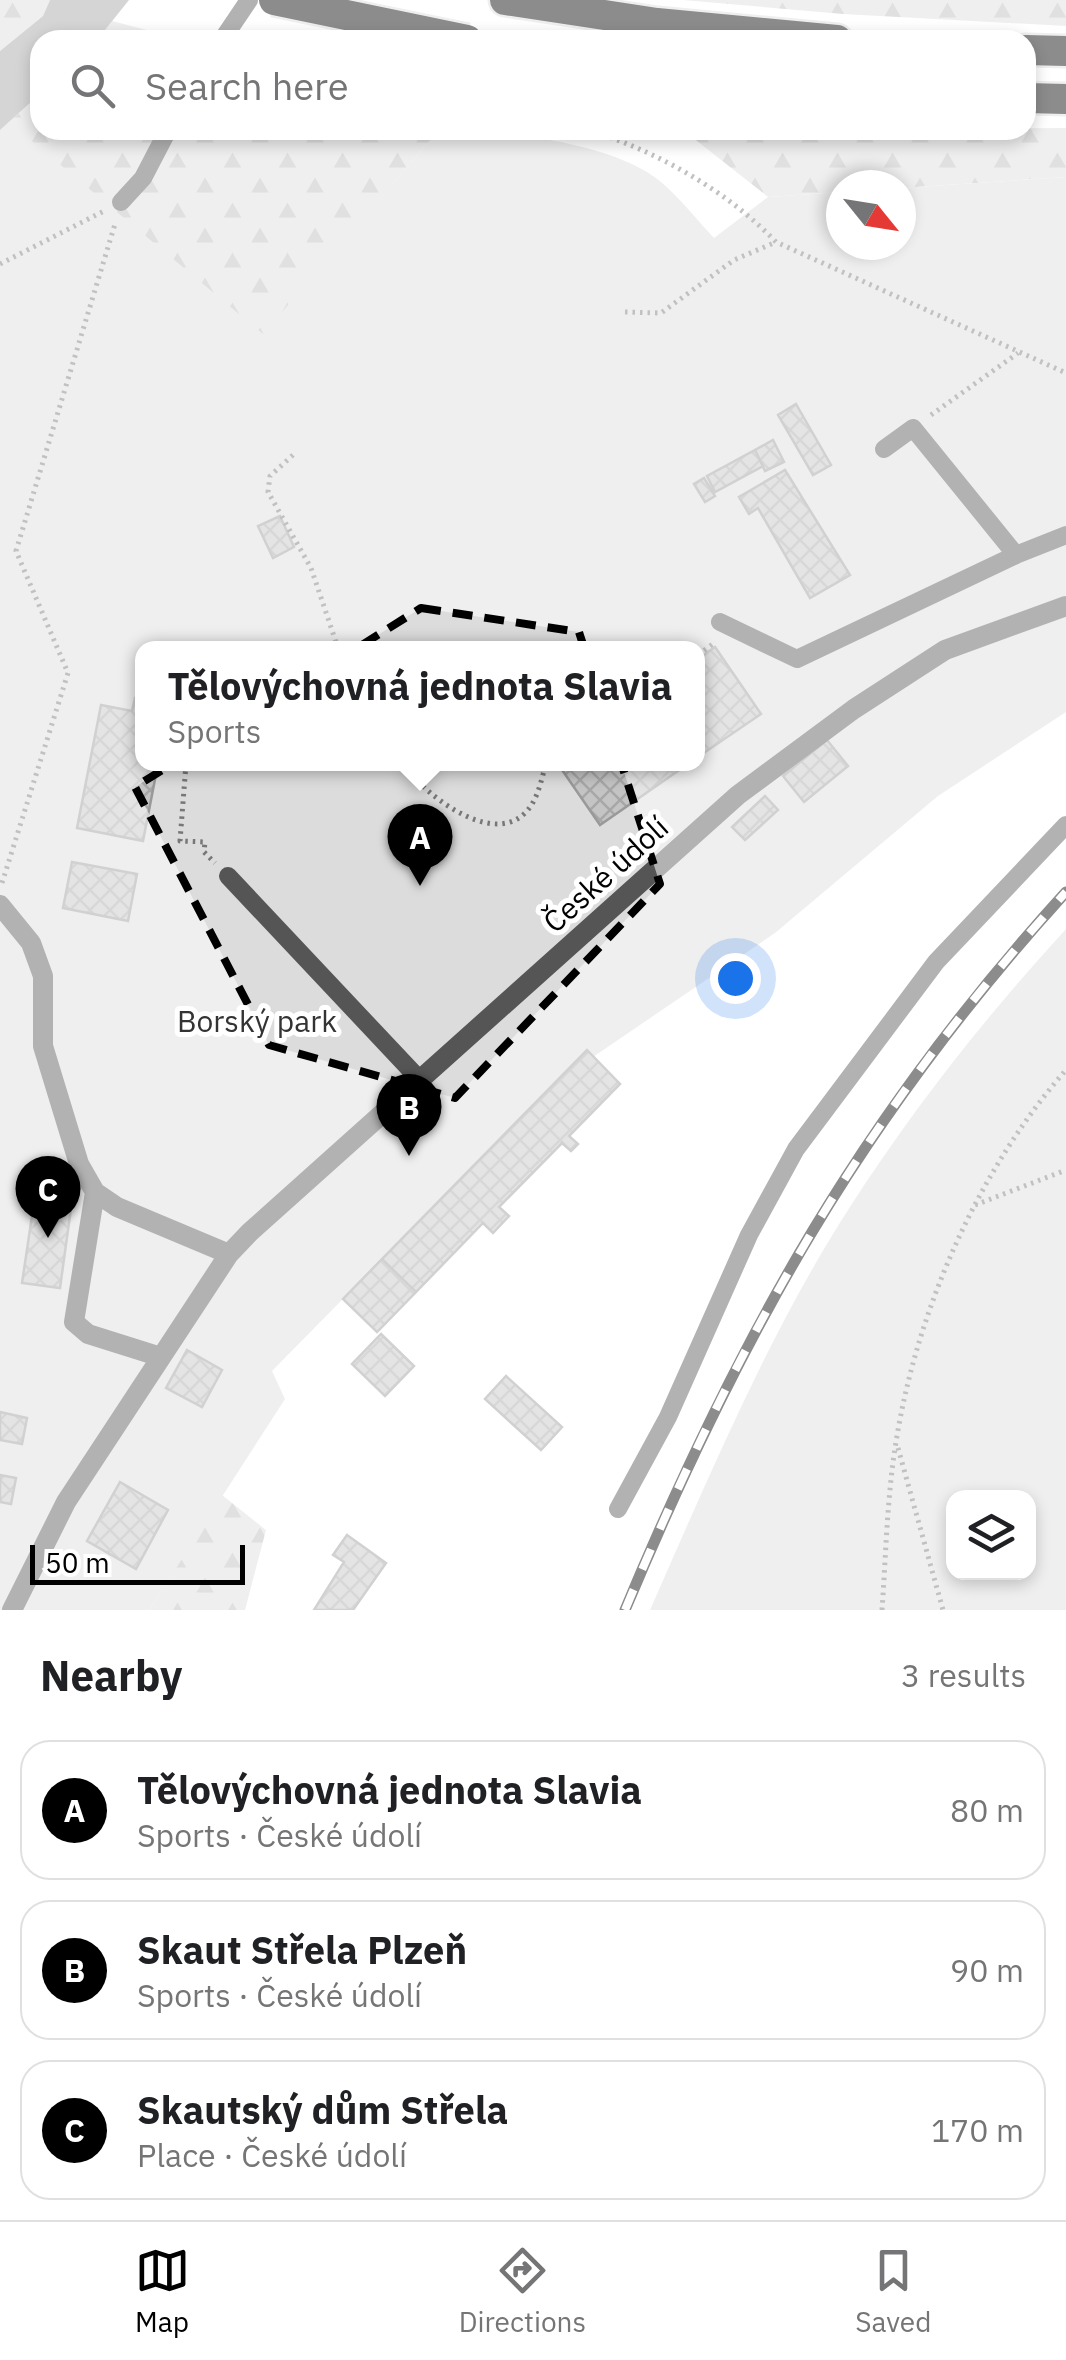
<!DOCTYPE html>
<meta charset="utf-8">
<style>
:root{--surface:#fff;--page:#f6f6f6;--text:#202124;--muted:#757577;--line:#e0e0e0;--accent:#000}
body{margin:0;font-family:"IBM Plex Sans",sans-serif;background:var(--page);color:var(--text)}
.controls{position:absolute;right:30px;bottom:30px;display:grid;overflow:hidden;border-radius:20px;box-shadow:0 5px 15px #0003}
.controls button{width:90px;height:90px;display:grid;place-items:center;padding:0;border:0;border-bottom:2px solid var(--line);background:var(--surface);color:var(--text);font:50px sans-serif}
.compass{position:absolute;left:826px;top:170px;width:90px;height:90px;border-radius:50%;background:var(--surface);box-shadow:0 5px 15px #0003;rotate:120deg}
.scale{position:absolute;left:30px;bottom:25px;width:215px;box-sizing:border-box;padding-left:10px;border:5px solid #000;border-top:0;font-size:28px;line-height:35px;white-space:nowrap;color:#000;-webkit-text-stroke:8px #fff;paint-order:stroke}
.you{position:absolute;left:735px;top:978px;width:35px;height:35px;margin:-25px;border:8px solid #fff;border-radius:50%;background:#1a73e8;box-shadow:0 0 0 15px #1a73e833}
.badge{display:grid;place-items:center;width:65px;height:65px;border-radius:50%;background:var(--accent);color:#fff;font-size:32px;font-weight:700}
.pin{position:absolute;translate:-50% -82px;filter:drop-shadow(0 2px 5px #0008)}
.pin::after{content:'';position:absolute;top:52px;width:35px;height:30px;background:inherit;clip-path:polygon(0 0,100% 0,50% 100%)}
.popup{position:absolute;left:135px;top:641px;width:570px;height:130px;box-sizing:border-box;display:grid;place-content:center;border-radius:20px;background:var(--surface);filter:drop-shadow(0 2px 8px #0005);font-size:32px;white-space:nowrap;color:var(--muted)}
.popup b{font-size:38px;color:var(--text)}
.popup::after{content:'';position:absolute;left:50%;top:100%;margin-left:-20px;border:20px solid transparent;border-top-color:var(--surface)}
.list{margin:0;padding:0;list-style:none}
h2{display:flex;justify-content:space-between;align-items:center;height:130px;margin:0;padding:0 40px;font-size:42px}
h2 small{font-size:32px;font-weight:400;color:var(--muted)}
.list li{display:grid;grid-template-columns:65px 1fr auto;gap:30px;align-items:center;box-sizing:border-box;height:140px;margin:0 20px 20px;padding:0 20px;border:2px solid var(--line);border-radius:30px}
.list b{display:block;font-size:38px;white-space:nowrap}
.list p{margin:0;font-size:32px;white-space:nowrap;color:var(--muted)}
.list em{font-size:32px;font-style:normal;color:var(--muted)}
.icon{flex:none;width:55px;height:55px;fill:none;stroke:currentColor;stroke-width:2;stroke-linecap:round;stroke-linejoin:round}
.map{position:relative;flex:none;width:1066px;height:1610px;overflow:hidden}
.search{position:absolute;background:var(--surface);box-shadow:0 5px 15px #0003;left:30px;right:30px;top:30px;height:110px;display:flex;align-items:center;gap:25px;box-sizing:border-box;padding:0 35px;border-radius:30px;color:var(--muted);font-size:38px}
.sheet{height:610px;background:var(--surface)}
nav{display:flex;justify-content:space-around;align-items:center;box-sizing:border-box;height:140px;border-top:2px solid var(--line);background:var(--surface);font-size:28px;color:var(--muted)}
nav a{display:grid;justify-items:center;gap:5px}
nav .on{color:var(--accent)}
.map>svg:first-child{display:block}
.forest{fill:url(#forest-firs)}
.park{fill:#dcdcdc;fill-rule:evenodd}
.water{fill:#a3a3a3}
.building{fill:url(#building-cross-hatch);stroke:#999;stroke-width:2.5}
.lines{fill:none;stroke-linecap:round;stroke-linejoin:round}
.highway-casing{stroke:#dbdbdb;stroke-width:35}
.path{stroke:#777;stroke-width:5;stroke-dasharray:2.5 5;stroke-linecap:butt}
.lane{stroke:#555;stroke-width:18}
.street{stroke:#555;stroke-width:20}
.highway{stroke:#000;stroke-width:30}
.rail-casing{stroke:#000;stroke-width:11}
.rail{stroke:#fff;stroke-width:8;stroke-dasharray:22;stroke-linecap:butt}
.highway-bridge-casing{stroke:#dbdbdb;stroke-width:35;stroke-linecap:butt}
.highway-bridge{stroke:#000;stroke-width:30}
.marked{fill:none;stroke:#000;stroke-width:8;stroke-dasharray:20 12;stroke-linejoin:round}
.labels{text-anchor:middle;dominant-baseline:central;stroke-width:10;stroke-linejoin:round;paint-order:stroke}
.street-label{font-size:30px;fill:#000;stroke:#fff}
.park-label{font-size:30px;fill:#333;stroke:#fff}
</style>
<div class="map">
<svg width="1066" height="1610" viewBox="0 0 1066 1610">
<defs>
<pattern id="forest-firs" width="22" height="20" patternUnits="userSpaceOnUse" patternTransform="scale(2.5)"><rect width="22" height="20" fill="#dcdcdc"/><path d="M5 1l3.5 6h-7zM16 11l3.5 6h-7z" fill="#bbb"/></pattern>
<pattern id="building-cross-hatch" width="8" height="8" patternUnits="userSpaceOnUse" patternTransform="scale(2.5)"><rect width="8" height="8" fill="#c4c4c4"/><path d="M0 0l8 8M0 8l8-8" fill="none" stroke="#a7a7a7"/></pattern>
</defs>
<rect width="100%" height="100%" fill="#fff"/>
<!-- forest -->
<path class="forest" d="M0 0H50L43 16 0 51Z
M683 0H1066V26L843 14Z
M112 21 185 40H97Z
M40 94V130H439L234 369 142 648 0 130Z
M1066 128V177L901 188 841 185V192L768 197 683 130Z
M222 1495 266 1530 245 1610H149Z"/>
<!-- park -->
<path class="park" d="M9 122 263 334 439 130C500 130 614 142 661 182 680 198 697 220 714 238L768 197 841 192V245H901V188L1066 177V712L938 796 775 933 593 1057 587 1051 272 1371 285 1399 149 1610H0V130ZM142 648H698V764H142Z
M1066 929V1610H650C710 1474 768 1335 848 1210 912 1110 986 1016 1066 929ZM954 1498H1028V1572H954Z"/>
<!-- water -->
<path class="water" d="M50 0H129L97 40H40V94L0 130V51L43 16Z"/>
<!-- building -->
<path class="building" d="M796 404 831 465 813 475 778 415Z
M773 440 784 462 765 471 755 450Z
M755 450 763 466 715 492 707 476Z
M785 470 850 575 810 598 758 508 749 514 739 497Z
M704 478 715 496 705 502 694 484Z
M280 516 294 547 273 558 258 526Z
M715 647 761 714 698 757V659Z
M135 698 142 699V764H158L143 841 77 828 101 705 132 711Z
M827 740 848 766 804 802 783 776Z
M558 764H688L600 825Z
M765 796 778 810 745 840 732 827Z
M72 862 137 874 128 921 63 908Z
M587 1050 620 1084 569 1136 578 1144 571 1151 562 1143 499 1207 509 1216 493 1233 483 1223 416 1292 382 1259Z
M36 1189 73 1194 60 1288 22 1283Z
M382 1259 416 1292 377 1332 343 1299Z
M381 1334 414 1366 385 1396 352 1364Z
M187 1350 222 1370 202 1407 166 1388Z
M506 1376 562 1427 541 1450 485 1399Z
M0 1412 27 1418 22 1444 0 1440Z
M0 1475 16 1478 11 1504 0 1502Z
M120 1482 168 1510 136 1569 87 1541Z
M347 1535 386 1563 353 1610H314L344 1562 333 1555Z"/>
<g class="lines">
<defs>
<path id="highway" d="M505 0 657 23 837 40
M1026 50 1066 51
M1026 98 1066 99"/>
</defs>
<!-- highway casing -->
<use href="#highway" class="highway-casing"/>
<!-- path -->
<path class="path" d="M589 130C658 152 726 190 776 242L1066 373
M0 264 104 211
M625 312 661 313 734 260 776 242
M931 415 1018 353
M293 455 270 476 268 492 311 568 338 648
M698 655 714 643
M186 764 180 841 205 842 204 852 215 863
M403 764C423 793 489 846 524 814 538 801 541 780 546 764
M2 883 68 673 16 551 115 224
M975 1205 1066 1170
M898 1448 943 1610
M882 1610C886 1554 887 1497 896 1442 917 1310 978 1170 1066 1070"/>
<!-- lane -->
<path class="lane" d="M222 40 249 0
M121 202 143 178 168 130
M884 449 913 428 1016 555 1066 535
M720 622 797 659 1016 555
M228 876 420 1080
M618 1509 668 1417 749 1235 796 1149 936 962 1066 825"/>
<!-- street -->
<path class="street" d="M0 905 31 943 43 976V1046L79 1164 95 1192 117 1207 229 1254
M95 1192 74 1322 88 1334 161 1357
M12 1610 66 1502 229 1254 250 1232 738 795 854 709 945 650 1066 606"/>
<!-- highway -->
<use href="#highway" class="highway"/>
<defs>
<path id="rail" d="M625 1610C741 1333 862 1116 1066 892"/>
</defs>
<!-- rail casing -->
<use href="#rail" class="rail-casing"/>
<!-- rail -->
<use href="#rail" class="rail"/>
<defs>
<path id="highway-bridge" d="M274 0 467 40"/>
</defs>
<!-- highway-bridge casing -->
<use href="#highway-bridge" class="highway-bridge-casing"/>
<!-- highway-bridge -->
<use href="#highway-bridge" class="highway-bridge"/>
</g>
<!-- marked area -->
<path d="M0 0H1066V1610H0ZM421 608 579 632 660 884 455 1098 269 1045 135 787Z" fill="#fff" fill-opacity=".55" fill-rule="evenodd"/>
<path class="marked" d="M421 608 579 632 660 884 455 1098 269 1045 135 787Z"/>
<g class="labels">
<!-- street labels -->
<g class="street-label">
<text transform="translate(605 874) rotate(-42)">České údolí</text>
</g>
<!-- park labels -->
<g class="park-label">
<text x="257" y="1020">Borský park</text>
</g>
</g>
</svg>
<div class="controls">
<button><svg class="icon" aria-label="layers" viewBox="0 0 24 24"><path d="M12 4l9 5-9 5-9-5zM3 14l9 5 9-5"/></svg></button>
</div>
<svg class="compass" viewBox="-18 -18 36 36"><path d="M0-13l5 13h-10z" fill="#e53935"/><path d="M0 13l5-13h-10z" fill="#757577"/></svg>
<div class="scale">50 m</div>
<div class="you"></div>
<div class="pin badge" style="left:420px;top:886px">A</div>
<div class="popup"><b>Tělovýchovná jednota Slavia</b>Sports</div>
<div class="pin badge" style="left:409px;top:1156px">B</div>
<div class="pin badge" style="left:48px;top:1238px">C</div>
<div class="search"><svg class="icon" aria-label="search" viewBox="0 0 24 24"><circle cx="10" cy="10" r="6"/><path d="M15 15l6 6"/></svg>Search here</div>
</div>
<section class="sheet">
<h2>Nearby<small>3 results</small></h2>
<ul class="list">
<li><span class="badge">A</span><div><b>Tělovýchovná jednota Slavia</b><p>Sports · České údolí</p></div><em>80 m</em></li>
<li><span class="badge">B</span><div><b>Skaut Střela Plzeň</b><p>Sports · České údolí</p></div><em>90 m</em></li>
<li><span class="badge">C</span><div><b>Skautský dům Střela</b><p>Place · České údolí</p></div><em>170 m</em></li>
</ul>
</section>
<nav>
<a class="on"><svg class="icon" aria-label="map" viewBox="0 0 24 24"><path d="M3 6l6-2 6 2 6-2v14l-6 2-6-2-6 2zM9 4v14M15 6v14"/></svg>Map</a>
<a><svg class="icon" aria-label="directions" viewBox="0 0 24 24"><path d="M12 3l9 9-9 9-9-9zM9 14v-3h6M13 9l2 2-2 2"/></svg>Directions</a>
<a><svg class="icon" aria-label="saved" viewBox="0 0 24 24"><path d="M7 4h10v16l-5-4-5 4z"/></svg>Saved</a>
</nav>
